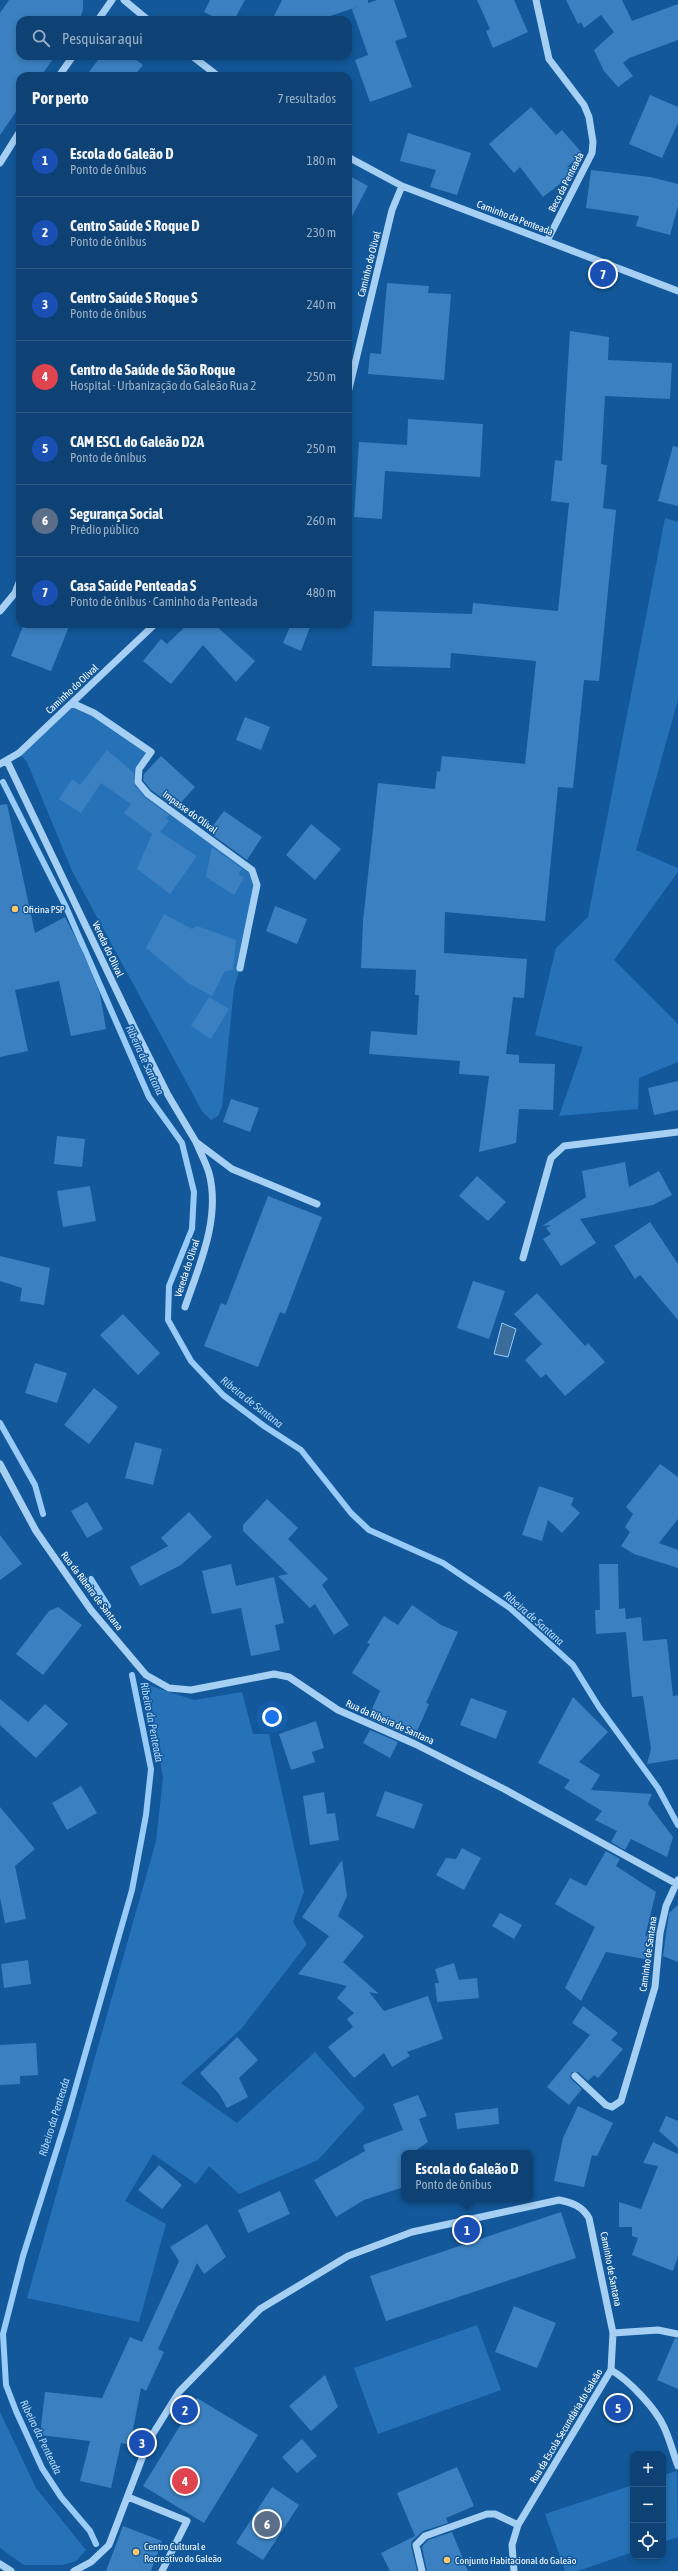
<!DOCTYPE html>
<html lang="pt">
<meta charset="utf-8">
<style>
:root{--surface:#0e4274;--page:#174979;--text:#f1f3f6;--muted:#9bb0c5;--line:#2e5b86;--accent:#90b9f0}
body{margin:0;font-family:"Asap Condensed",sans-serif;background:var(--page);color:var(--text)}
.controls{position:absolute;right:12px;bottom:12px;display:grid;overflow:hidden;border-radius:8px;box-shadow:0 2px 6px #0003}
.controls button{width:36px;height:36px;display:grid;place-items:center;padding:0;border:0;border-bottom:1px solid var(--line);background:var(--surface);color:var(--text);font:20px sans-serif}
.you{position:absolute;left:272px;top:1717px;width:14px;height:14px;margin:-10px;border:3px solid #fff;border-radius:50%;background:#1a73e8;box-shadow:0 0 0 6px #1a73e833}
.badge{display:grid;place-items:center;width:26px;height:26px;border-radius:50%;background:var(--accent);color:#fff;font-size:13px;font-weight:700}
.pin{position:absolute;translate:-50% -50%;border:2px solid #fff;box-shadow:0 1px 4px #0006}
.popup{position:absolute;left:401px;top:2150px;width:132px;height:52px;box-sizing:border-box;display:grid;place-content:center;border-radius:8px;background:var(--surface);filter:drop-shadow(0 1px 3px #0005);font-size:13px;white-space:nowrap;color:var(--muted)}
.popup b{font-size:15px;color:var(--text)}
.popup::after{content:'';position:absolute;left:50%;top:100%;margin-left:-8px;border:8px solid transparent;border-top-color:var(--surface)}
.list{margin:0;padding:0;list-style:none}
h2{display:flex;justify-content:space-between;align-items:center;height:52px;margin:0;padding:0 16px;font-size:17px}
h2 small{font-size:13px;font-weight:400;color:var(--muted)}
.list li{display:grid;grid-template-columns:26px 1fr auto;gap:12px;align-items:center;box-sizing:border-box;height:72px;padding:0 16px;border-top:1px solid var(--line)}
.list b{display:block;font-size:15px;white-space:nowrap}
.list p{margin:0;font-size:13px;white-space:nowrap;color:var(--muted)}
.list em{font-size:13px;font-style:normal;color:var(--muted)}
.icon{flex:none;width:22px;height:22px;fill:none;stroke:currentColor;stroke-width:2;stroke-linecap:round;stroke-linejoin:round}
.map{position:relative;flex:none;width:678px;height:2571px;overflow:hidden}
.search{position:absolute;background:var(--surface);box-shadow:0 2px 6px #0003;left:16px;top:16px;width:336px;height:44px;display:flex;align-items:center;gap:10px;box-sizing:border-box;padding:0 14px;border-radius:12px;color:var(--muted);font-size:15px}
.panel{position:absolute;background:var(--surface);box-shadow:0 2px 6px #0003;left:16px;top:72px;width:336px;height:556px;border-radius:12px}
.map>svg:first-child{display:block}
.green{fill:#2572b9}
.water{fill:#3a6c9c;stroke:#98cbf7}
.lines{fill:none;stroke-linecap:round;stroke-linejoin:round}
.stream{stroke:#98cbf7;stroke-width:6}
.building{fill:#3b81c1}
.minor{stroke:#a6cff4;stroke-width:7}
.poi-dot{fill:#ffc869;stroke:#12589a;stroke-width:1.5}
.labels{text-anchor:middle;dominant-baseline:central;stroke-width:3;stroke-linejoin:round;paint-order:stroke}
.street-label{font-size:10px;fill:#fff;stroke:#12589a}
.poi-label{font-size:10px;fill:#fff;stroke:#12589a;text-anchor:start}
.water-label{font-size:11px;font-style:italic;fill:#b3d9fa;stroke:#12589a}
</style>
<div class="map">
<svg width="678" height="2571" viewBox="0 0 678 2571">
<rect width="100%" height="100%" fill="#12589a"/>
<!-- green -->
<path class="green" d="M665 518 678 522V700L636 850 678 868V872L614 960 678 1024V1062L639 1078 638 1109 559 1116 583 1047 535 1035 556 948 588 917Z
M72 703 151 752 139 769 138 782 148 794 252 870 257 885 240 968 234 988 222 1107 218 1116 211 1120 202 1111 72 871 27 762 19 753Z
M148 1685 194 1700 242 1692 253 1734H269L304 1892 293 1922 307 1944 241 2029 181 2083 237 2123 315 2052 365 2108 318 2160 239 2194 209 2166 196 2184 153 2154 125 2201 166 2224 139 2322 27 2298 156 1841 163 1778Z
M477 2325 501 2390 378 2434 354 2368Z
M0 2412 36 2488 86 2550 76 2561 63 2565H24L0 2548Z
M677 2471 678 2537 663 2542V2475Z
M633 2485V2552L578 2571H565L545 2514Z"/>
<!-- water -->
<path class="water" d="M502 1323 516 1329 508 1357 494 1354Z"/>
<g class="lines">
<!-- stream -->
<path class="stream" d="M3 782 66 907 149 1097 182 1143 194 1192 192 1229 169 1286 168 1320 191 1361 223 1395 264 1426 301 1450 351 1513 369 1530 443 1563 510 1608 573 1665 599 1707 658 1788 678 1825
M0 1423 35 1485 43 1514
M91 1579 108 1606
M96 2544 90 2531 61 2497 42 2468 16 2411 6 2385 3 2334 23 2256 68 2114 132 1890 146 1815 151 1769 132 1675"/>
</g>
<!-- building -->
<path class="building" d="M9 0H83V9L80 20H20V56H55L41 76H20V106L0 135V13Z
M210 0H245L234 20H220L204 12Z
M282 0H368V3L377 0H394L407 37 395 41 412 87 370 102 355 60 368 55 352 9 363 5 318 20H272Z
M477 0H514L528 32 493 48 486 31 490 29Z
M566 0H622L632 21 678 4V40L629 58 623 63 633 76 618 87 604 71 594 50 614 32 601 15 584 28 581 22 578 24Z
M101 56H131L143 65 134 76H86Z
M650 95 678 107V123L662 158 629 144Z
M531 107 556 135 562 130 582 153 567 167 579 168 578 170 543 197 520 167 514 173 489 144Z
M408 133 471 153 457 195 430 187 436 170 400 161Z
M591 170 650 177 678 184V206L670 235 636 226 639 216 586 208Z
M348 175 368 186 348 224Z
M387 283 429 286 428 293 451 294 444 380 368 374 370 353 381 354Z
M570 331 609 337 608 360 672 363 670 399 605 396 601 464 607 465 603 508 616 510 599 681 584 680 573 788 558 787 545 921 445 912 444 953 527 959 524 998 513 997 506 1054 519 1055V1063L555 1064 553 1110 519 1109 516 1143 479 1152 489 1076 459 1074 460 1061 369 1054 371 1031 417 1035 419 995H415L416 970 361 968 363 921 378 783 435 789 437 771 440 772 442 756 525 764 536 661 451 653 450 668 372 666 374 611 472 614 473 603 558 611 569 503 551 501 555 460 562 461Z
M408 419 483 424 480 477 385 471 382 519 354 517 359 442 407 445Z
M673 446 678 447V506L658 501Z
M24 624H70L51 671 11 656Z
M188 624H214L255 661 236 682 203 645 171 684 143 661 161 639 167 644Z
M291 624H311L301 651 283 643Z
M245 717 270 727 261 750 236 740Z
M107 750 134 773V785L144 797 169 815 166 818 169 821 160 832 197 856 170 894 137 869 152 834 124 813 131 804 101 783 81 813 59 799 72 779 80 785Z
M161 756 195 787 176 808 151 790 143 780 144 774Z
M7 804 35 933 65 917 84 954 100 994 106 1029 71 1036 59 981 15 990 28 1051 0 1057V805Z
M224 811 262 837 247 860 214 836 215 829 212 827Z
M311 824 341 849 315 880 286 855Z
M212 847 242 869 238 874 244 878 234 895 206 877Z
M275 906 307 919 297 944 266 931Z
M164 914 192 929 197 926 236 940 233 970 225 971 212 996 188 983 146 948Z
M209 997 229 1009 211 1039 191 1026Z
M678 1081V1110L654 1115 648 1088Z
M231 1099 259 1108 250 1132 223 1122Z
M57 1136 85 1139 82 1167 54 1164Z
M625 1162 629 1187 659 1171 672 1195 653 1205 580 1219 596 1243 561 1266 543 1239 551 1234 546 1228 551 1225 542 1226 586 1197 582 1171Z
M477 1176 506 1202 488 1221 459 1196Z
M90 1186 96 1221 63 1227 57 1191Z
M268 1196 322 1217 285 1314 280 1312 258 1367 204 1346 221 1303 226 1305Z
M650 1222 678 1264V1320L640 1275 635 1279 614 1246Z
M0 1256 50 1268 44 1305 20 1301 22 1288 0 1281Z
M473 1281 505 1291 489 1339 457 1328Z
M537 1293 585 1346 588 1343 605 1362 565 1396 546 1374 541 1378 525 1360 542 1344 514 1314Z
M123 1314 160 1353 138 1375 100 1335Z
M35 1363 67 1373 57 1403 25 1393Z
M94 1388 118 1407 89 1444 64 1425Z
M135 1442 162 1449 153 1485 125 1478Z
M660 1464 678 1477V1519L659 1543 678 1550V1568L634 1554 621 1546 630 1532 625 1527 633 1514 626 1507Z
M539 1486 574 1498 571 1505 580 1513 562 1533 548 1520 542 1541 522 1535Z
M267 1499 298 1528 288 1539 328 1579 322 1585 349 1625 334 1635 315 1604 310 1608 278 1576 288 1574 243 1531V1525Z
M87 1502 103 1529 87 1538 71 1511Z
M189 1512 212 1537 181 1565 140 1586 130 1567 168 1546 161 1538Z
M0 1535 22 1564 0 1580Z
M231 1564 236 1586 274 1577 284 1623 275 1625 280 1650 251 1656 241 1608 212 1614 202 1571Z
M599 1564H618L619 1609 625 1608 626 1619 641 1617 643 1641 667 1639 673 1696 678 1695V1759L647 1764 651 1749 643 1696 632 1697 626 1632 596 1634 595 1610H600Z
M412 1605 441 1625 458 1632 426 1703 429 1704 414 1738 368 1718 380 1691 352 1673 370 1644 367 1643 384 1616 398 1625Z
M58 1607 82 1625 43 1675 16 1654 49 1611Z
M573 1697 608 1732 579 1762 600 1775 591 1790 652 1794 648 1804 673 1837 667 1857 631 1839 625 1850 611 1842 617 1831 595 1820 602 1811 564 1788 570 1780 538 1763Z
M471 1698 507 1711 496 1739 460 1725Z
M0 1699 28 1722 45 1704 68 1724 36 1758 0 1725Z
M316 1721 324 1748 312 1752 315 1762 291 1770 279 1734Z
M370 1730 398 1742 390 1758 363 1743Z
M81 1786 97 1813 67 1830 52 1803Z
M385 1791 423 1804 414 1829 376 1816Z
M324 1792 327 1814 335 1813 339 1840 310 1845 303 1796Z
M0 1807 35 1849 15 1866 26 1919 5 1923 0 1898Z
M462 1848 481 1858 464 1890 436 1875 446 1858 456 1859Z
M606 1851 620 1859 616 1866 656 1892 645 1937 656 1926 653 1952 651 1951 650 1960 606 1952 581 2001 565 1988 595 1927 555 1904 570 1878 586 1886Z
M342 1860 347 1896 338 1916 364 1936 343 1962 379 1994 369 1992 384 2011 428 1996 443 2039 407 2052 410 2056 392 2067 384 2053 354 2078 328 2047 353 2027 347 2019 354 2013 337 1998 347 1986 298 1974 329 1936 302 1917Z
M678 1905V1962L663 1956 669 1913Z
M500 1913 522 1925 514 1939 492 1926Z
M28 1960 31 1984 4 1988 1 1964Z
M454 1963 459 1980 477 1978 479 1998 437 2002 435 1983H439L435 1969Z
M583 2006 618 2033 611 2040 623 2049 598 2078 594 2075 588 2081 578 2072H572L570 2078 582 2089 569 2105 547 2087 590 2035 572 2023Z
M237 2037 258 2060 239 2078 248 2097 227 2108 219 2094 200 2073Z
M36 2043 38 2075 20 2076V2084L0 2085V2045Z
M418 2095 427 2116 419 2119 428 2142 412 2153H404V2187L364 2200 336 2217 314 2180 365 2151 363 2145 403 2130 393 2104Z
M578 2106 613 2123 597 2156 592 2155 584 2187 554 2181 563 2138Z
M498 2108 499 2124 457 2129 455 2113Z
M666 2116 678 2121V2148L659 2131Z
M653 2142 678 2154V2256L673 2271 632 2255 638 2238 632 2236V2227H619V2202L641 2209 658 2166 643 2163Z
M159 2165 182 2185 162 2209 138 2190Z
M280 2191 290 2214 248 2233 238 2210Z
M561 2212 576 2258 386 2321 370 2276Z
M207 2224 226 2257 204 2274 197 2263 158 2349 164 2352 146 2391 141 2388 130 2445 121 2443 111 2488 80 2481 90 2441 40 2435 45 2392 102 2398 130 2337 142 2342 179 2261 170 2247Z
M514 2306 556 2323 537 2368 495 2352Z
M675 2338 678 2339V2389L657 2380Z
M325 2375 338 2407 311 2431 289 2406Z
M197 2398 258 2435 204 2523 143 2486Z
M302 2439 317 2456 297 2473 282 2457Z
M457 2467 474 2506 446 2518 448 2523 423 2531 412 2541 411 2546 417 2571H390L381 2553 415 2536 397 2493Z
M272 2487 299 2505 263 2560 236 2543Z
M123 2526 162 2541 151 2571H106Z
M452 2532 468 2571H427L422 2547 428 2540Z"/>
<g class="lines">
<!-- minor -->
<path class="minor" d="M124 0 148 20
M536 0 549 59 584 105 589 117 593 142 592 153 547 241
M98 20 112 0
M192 56 218 76
M59 76 73 56
M348 157 402 186 678 291
M0 163 20 131
M348 393 392 210 402 186
M0 611 15 593 20 580
M72 703 94 713 151 752 139 769 138 782 148 794 252 870 257 885 240 968
M7 761 134 1027 168 1095 196 1142 232 1169 317 1204
M0 764 19 753 155 624
M523 1258 551 1158 564 1146 678 1132
M185 1307C199 1266 221 1218 209 1173 206 1163 200 1152 196 1142
M0 1464 36 1531 91 1610 146 1675 169 1688 191 1690 274 1674 289 1677 338 1710 415 1744 504 1789 675 1883
M575 2076 606 2105 612 2107 621 2101 655 1987 660 1933 666 1906 678 1880
M613 2333 658 2330 678 2334
M611 2370C629 2380 656 2409 664 2427 670 2440 673 2453 678 2466
M128 2497 187 2521 162 2571
M0 2564 11 2571
M74 2571 91 2562 109 2545 149 2440 179 2392 260 2309 348 2256 412 2232 559 2200C573 2203 582 2206 589 2218L613 2333 611 2370 518 2525 512 2545 514 2571
M422 2571 416 2545 425 2536 487 2514H495L518 2525"/>
</g>
<!-- markers -->
<g class="poi-dot">
<circle cx="15" cy="909" r="4"/>
<circle cx="136" cy="2552" r="4"/>
<circle cx="447" cy="2560" r="4"/>
</g>
<g class="labels">
<!-- street labels -->
<g class="street-label">
<text transform="translate(566 182) rotate(-63)">Beco da Penteada</text>
<text transform="translate(515 218) rotate(21)">Caminho da Penteada</text>
<text transform="translate(369 264) rotate(-76)">Caminho do Olival</text>
<text transform="translate(72 689) rotate(-43)">Caminho do Olival</text>
<text transform="translate(190 812) rotate(36)">Impasse do Olival</text>
<text transform="translate(108 949) rotate(65)">Vereda do Olival</text>
<text transform="translate(187 1268) rotate(-72)">Vereda do Olival</text>
<text transform="translate(92 1591) rotate(53)">Rua da Ribeira de Santana</text>
<text transform="translate(390 1722) rotate(24)">Rua da Ribeira de Santana</text>
<text transform="translate(648 1954) rotate(-82)">Caminho de Santana</text>
<text transform="translate(611 2269) rotate(79)">Caminho de Santana</text>
<text transform="translate(566 2426) rotate(-59)">Rua da Escola Secundária do Galeão</text>
</g>
<!-- poi labels -->
<g class="poi-label">
<text x="23" y="909">Oficina PSP</text>
<text x="144" y="2546">Centro Cultural e<tspan x="144" dy="12">Recreativo do Galeão</tspan></text>
<text x="455" y="2560">Conjunto Habitacional do Galeão</text>
</g>
<!-- water labels -->
<g class="water-label">
<text transform="translate(145 1060) rotate(65)">Ribeira de Santana</text>
<text transform="translate(252 1402) rotate(38)">Ribeira de Santana</text>
<text transform="translate(534 1618) rotate(41)">Ribeira de Santana</text>
<text transform="translate(152 1722) rotate(79)">Ribeiro da Penteada</text>
<text transform="translate(54 2117) rotate(-73)">Ribeiro da Penteada</text>
<text transform="translate(41 2437) rotate(64)">Ribeiro da Penteada</text>
</g>
</g>
</svg>
<div class="controls">
<button>+</button>
<button>−</button>
<button><svg class="icon" aria-label="locate" viewBox="0 0 24 24"><circle cx="12" cy="12" r="6"/><path d="M12 2v4M12 18v4M2 12h4M18 12h4"/></svg></button>
</div>
<div class="you"></div>
<div class="pin badge" style="left:467px;top:2230px;background:#1a4fb4">1</div>
<div class="popup"><b>Escola do Galeão D</b>Ponto de ônibus</div>
<div class="pin badge" style="left:185px;top:2410px;background:#1a4fb4">2</div>
<div class="pin badge" style="left:142px;top:2443px;background:#1a4fb4">3</div>
<div class="pin badge" style="left:185px;top:2481px;background:#e0444e">4</div>
<div class="pin badge" style="left:618px;top:2408px;background:#1a4fb4">5</div>
<div class="pin badge" style="left:267px;top:2524px;background:#5c6f8a">6</div>
<div class="pin badge" style="left:603px;top:274px;background:#1a4fb4">7</div>
<div class="search"><svg class="icon" aria-label="search" viewBox="0 0 24 24"><circle cx="10" cy="10" r="6"/><path d="M15 15l6 6"/></svg>Pesquisar aqui</div>
<section class="panel">
<h2>Por perto<small>7 resultados</small></h2>
<ul class="list">
<li><span class="badge" style="background:#1a4fb4">1</span><div><b>Escola do Galeão D</b><p>Ponto de ônibus</p></div><em>180 m</em></li>
<li><span class="badge" style="background:#1a4fb4">2</span><div><b>Centro Saúde S Roque D</b><p>Ponto de ônibus</p></div><em>230 m</em></li>
<li><span class="badge" style="background:#1a4fb4">3</span><div><b>Centro Saúde S Roque S</b><p>Ponto de ônibus</p></div><em>240 m</em></li>
<li><span class="badge" style="background:#e0444e">4</span><div><b>Centro de Saúde de São Roque</b><p>Hospital · Urbanização do Galeão Rua 2</p></div><em>250 m</em></li>
<li><span class="badge" style="background:#1a4fb4">5</span><div><b>CAM ESCL do Galeão D2A</b><p>Ponto de ônibus</p></div><em>250 m</em></li>
<li><span class="badge" style="background:#5c6f8a">6</span><div><b>Segurança Social</b><p>Prédio público</p></div><em>260 m</em></li>
<li><span class="badge" style="background:#1a4fb4">7</span><div><b>Casa Saúde Penteada S</b><p>Ponto de ônibus · Caminho da Penteada</p></div><em>480 m</em></li>
</ul>
</section>
</div>
